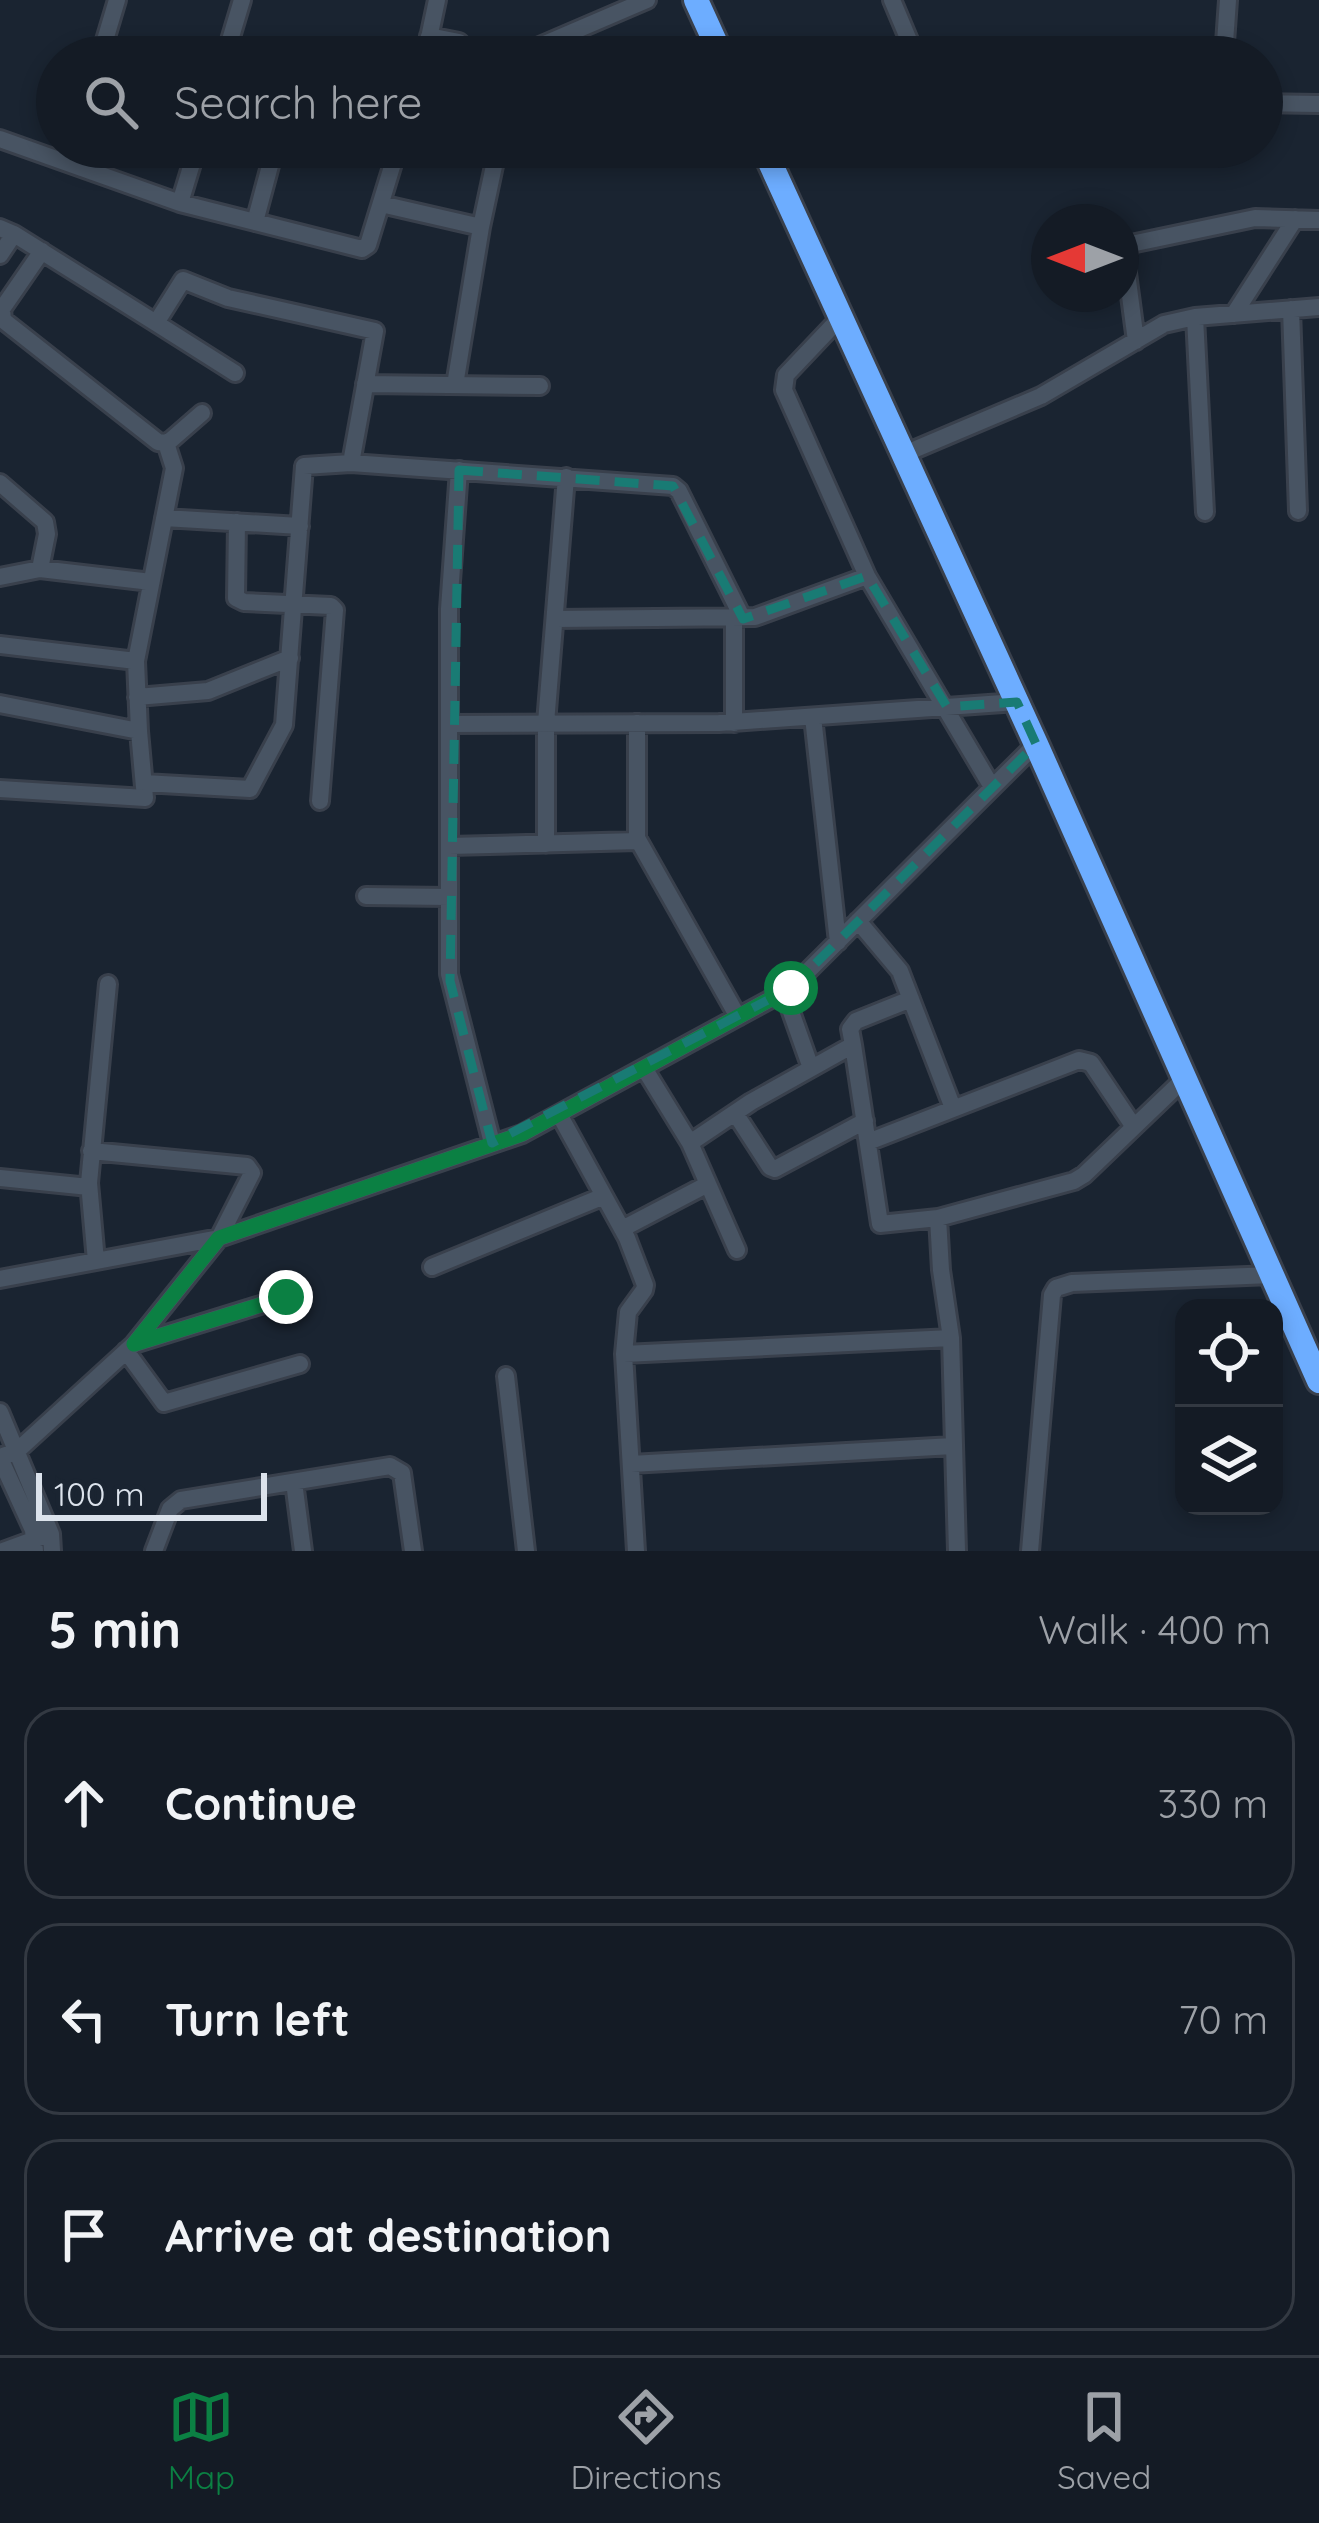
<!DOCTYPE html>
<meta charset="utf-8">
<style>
:root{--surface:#141b25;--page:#212832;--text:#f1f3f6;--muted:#9da1a7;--line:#333942;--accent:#0b8043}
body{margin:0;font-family:Quicksand,sans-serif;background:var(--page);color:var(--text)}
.controls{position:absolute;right:36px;bottom:36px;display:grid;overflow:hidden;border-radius:24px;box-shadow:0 6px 18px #0003}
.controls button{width:108px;height:108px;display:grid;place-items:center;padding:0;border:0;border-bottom:3px solid var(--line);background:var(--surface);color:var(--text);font:60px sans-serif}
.compass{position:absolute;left:1031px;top:204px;width:108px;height:108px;border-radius:50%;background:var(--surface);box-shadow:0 6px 18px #0003;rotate:270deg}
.scale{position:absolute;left:36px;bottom:30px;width:231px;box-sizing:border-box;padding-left:12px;border:6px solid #dce3ec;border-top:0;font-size:33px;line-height:42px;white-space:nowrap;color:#dce3ec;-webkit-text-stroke:9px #1a2431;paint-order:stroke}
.stop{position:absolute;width:36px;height:36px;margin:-27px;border:9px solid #0b8043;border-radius:50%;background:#fff}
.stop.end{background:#0b8043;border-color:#fff;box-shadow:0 3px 12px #0008}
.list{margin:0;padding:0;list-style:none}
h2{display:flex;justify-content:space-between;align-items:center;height:156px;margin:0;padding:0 48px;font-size:51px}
h2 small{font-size:39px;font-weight:400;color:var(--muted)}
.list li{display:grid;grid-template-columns:78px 1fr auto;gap:36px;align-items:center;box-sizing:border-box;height:192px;margin:0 24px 24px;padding:0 24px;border:3px solid var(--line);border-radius:36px}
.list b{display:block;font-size:45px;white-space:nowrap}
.list em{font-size:39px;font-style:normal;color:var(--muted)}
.icon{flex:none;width:66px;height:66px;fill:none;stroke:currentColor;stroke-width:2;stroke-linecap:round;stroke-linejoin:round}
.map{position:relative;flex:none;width:1319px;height:1551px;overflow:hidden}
.search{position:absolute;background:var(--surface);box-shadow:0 6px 18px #0003;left:36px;right:36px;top:36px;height:132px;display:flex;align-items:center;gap:30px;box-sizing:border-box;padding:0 42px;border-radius:66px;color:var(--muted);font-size:45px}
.sheet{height:804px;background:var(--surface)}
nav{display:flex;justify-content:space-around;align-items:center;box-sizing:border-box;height:168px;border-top:3px solid var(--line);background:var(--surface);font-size:33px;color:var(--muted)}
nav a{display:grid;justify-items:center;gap:6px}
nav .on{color:var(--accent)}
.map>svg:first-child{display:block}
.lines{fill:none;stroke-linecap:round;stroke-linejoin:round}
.minor-casing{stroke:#39404c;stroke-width:22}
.highway-casing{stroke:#39404c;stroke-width:30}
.minor{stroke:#485463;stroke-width:16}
.highway{stroke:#6dadff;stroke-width:24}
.route{stroke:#0b8043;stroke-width:15}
.marked{fill:none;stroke:#197b74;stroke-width:9;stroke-dasharray:24 15;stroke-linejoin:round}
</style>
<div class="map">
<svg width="1319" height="1551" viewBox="0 0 1319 1551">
<rect width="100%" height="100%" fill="#1a2431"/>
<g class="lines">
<defs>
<path id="minor" d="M892 0 916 57
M429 36 459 42 473 57
M100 57 117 0
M225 57 242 0
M425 57 437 0
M514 57 647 0
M1224 57 1228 0
M1262 103 1319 104
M0 139 180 203 197 147
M180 203 362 249 368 245 398 147
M381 204 481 227
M255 222 275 147
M0 228 14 234 0 255
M14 234 156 323 183 280 228 298 375 331 351 463 304 466 284 725 250 789 144 783
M42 251 2 309 3 320 158 442 166 443 171 440 202 413
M1291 309 1298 511
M1234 314 1295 219
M841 317 786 375 784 390 867 576 992 787
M1195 317 1205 512
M156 323 235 373
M1136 341 1125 258 1131 244 1255 218 1319 220
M365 384 540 386
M455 385 481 227 498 147
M904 454 1041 396 1164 324 1195 317 1319 307
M351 463 673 486 679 491 742 617
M459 470 449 609V974L492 1143
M0 483 45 522 47 534 40 569
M164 518 300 526
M237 522 236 598 244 602 331 606 335 610 320 801
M0 577 40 569 151 582
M734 617V723
M555 619 755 617 867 576
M0 645 136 661
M137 697 208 691 290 658
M0 704 139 731 145 798 0 789
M813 717 838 942
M637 723V838L738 1017
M449 724 719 723 1017 702
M139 731 136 661 174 468 166 443
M546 844V723L566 477
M449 846 638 841
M366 896 449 897
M858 921 900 971 953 1108
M784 992 811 1068
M853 1045 850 1029 856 1021 911 999
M644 1068 690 1143 751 1102 853 1045 880 1224 938 1218 941 1270 951 1338 957 1551
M735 1113 770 1167 775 1169 865 1121
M559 1114 627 1238 645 1285 644 1290 628 1312 624 1354 636 1551
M868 1142 1079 1060 1091 1063 1134 1127
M690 1143 737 1250
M0 1178 89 1187
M938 1218 1074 1181 1084 1175 1184 1079
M622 1229 708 1184
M96 1261 89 1183 108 984
M432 1267 604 1196
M0 1279 219 1238 522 1134 791 988 1036 744
M134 1344 286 1297
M126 1351 164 1403 300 1364
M624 1354 951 1338
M506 1376 526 1551
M0 1412 51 1534 52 1551
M0 1457 17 1451 134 1344 219 1238 252 1173 247 1166 91 1151
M0 1458 33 1530 35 1551
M631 1464 953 1446
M294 1482 303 1551
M3 1551 44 1536
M154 1551 170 1509 181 1500 390 1466 402 1473 413 1551
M1030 1551 1052 1295 1056 1288 1072 1283 1272 1275"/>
<path id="highway" d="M696 0 722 57
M763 147 1036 744 1319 1381"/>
</defs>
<!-- minor casing -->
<use href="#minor" class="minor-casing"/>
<!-- highway casing -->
<use href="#highway" class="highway-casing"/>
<!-- minor -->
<use href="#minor" class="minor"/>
<!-- highway -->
<use href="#highway" class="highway"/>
</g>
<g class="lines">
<!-- route -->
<path class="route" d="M286 1297 134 1344 219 1238 522 1134 791 988"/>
</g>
<!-- marked area -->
<path class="marked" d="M459 470 673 486 743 619 867 576 947 707 1017 702 1036 744 791 988 492 1143 450 981Z"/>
</svg>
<div class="controls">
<button><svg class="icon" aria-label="locate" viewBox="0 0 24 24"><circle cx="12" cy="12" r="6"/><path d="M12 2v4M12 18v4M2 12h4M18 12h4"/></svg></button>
<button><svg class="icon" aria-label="layers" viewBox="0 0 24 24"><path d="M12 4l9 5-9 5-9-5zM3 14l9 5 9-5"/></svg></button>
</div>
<svg class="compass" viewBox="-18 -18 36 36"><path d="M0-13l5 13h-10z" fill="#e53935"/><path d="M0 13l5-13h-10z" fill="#9da1a7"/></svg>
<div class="scale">100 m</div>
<div class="stop" style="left:791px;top:988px"></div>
<div class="stop end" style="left:286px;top:1297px"></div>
<div class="search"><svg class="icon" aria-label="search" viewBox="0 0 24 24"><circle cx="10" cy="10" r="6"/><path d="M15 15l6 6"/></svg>Search here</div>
</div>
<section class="sheet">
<h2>5 min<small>Walk · 400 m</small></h2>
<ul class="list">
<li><svg class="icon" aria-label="ahead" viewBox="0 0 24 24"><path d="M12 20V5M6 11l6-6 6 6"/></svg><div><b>Continue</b></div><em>330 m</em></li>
<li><svg class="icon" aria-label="left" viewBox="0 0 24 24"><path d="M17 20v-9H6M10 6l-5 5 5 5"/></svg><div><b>Turn left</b></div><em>70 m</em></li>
<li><svg class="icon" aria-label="arrive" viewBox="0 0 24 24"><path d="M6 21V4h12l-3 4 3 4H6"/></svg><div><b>Arrive at destination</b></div></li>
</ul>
</section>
<nav>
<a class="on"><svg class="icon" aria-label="map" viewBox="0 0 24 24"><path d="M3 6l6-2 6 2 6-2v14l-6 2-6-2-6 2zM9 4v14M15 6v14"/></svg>Map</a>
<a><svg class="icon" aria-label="directions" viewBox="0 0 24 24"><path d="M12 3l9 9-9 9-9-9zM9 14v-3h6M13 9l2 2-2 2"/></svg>Directions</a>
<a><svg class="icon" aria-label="saved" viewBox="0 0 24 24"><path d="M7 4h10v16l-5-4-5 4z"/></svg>Saved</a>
</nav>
